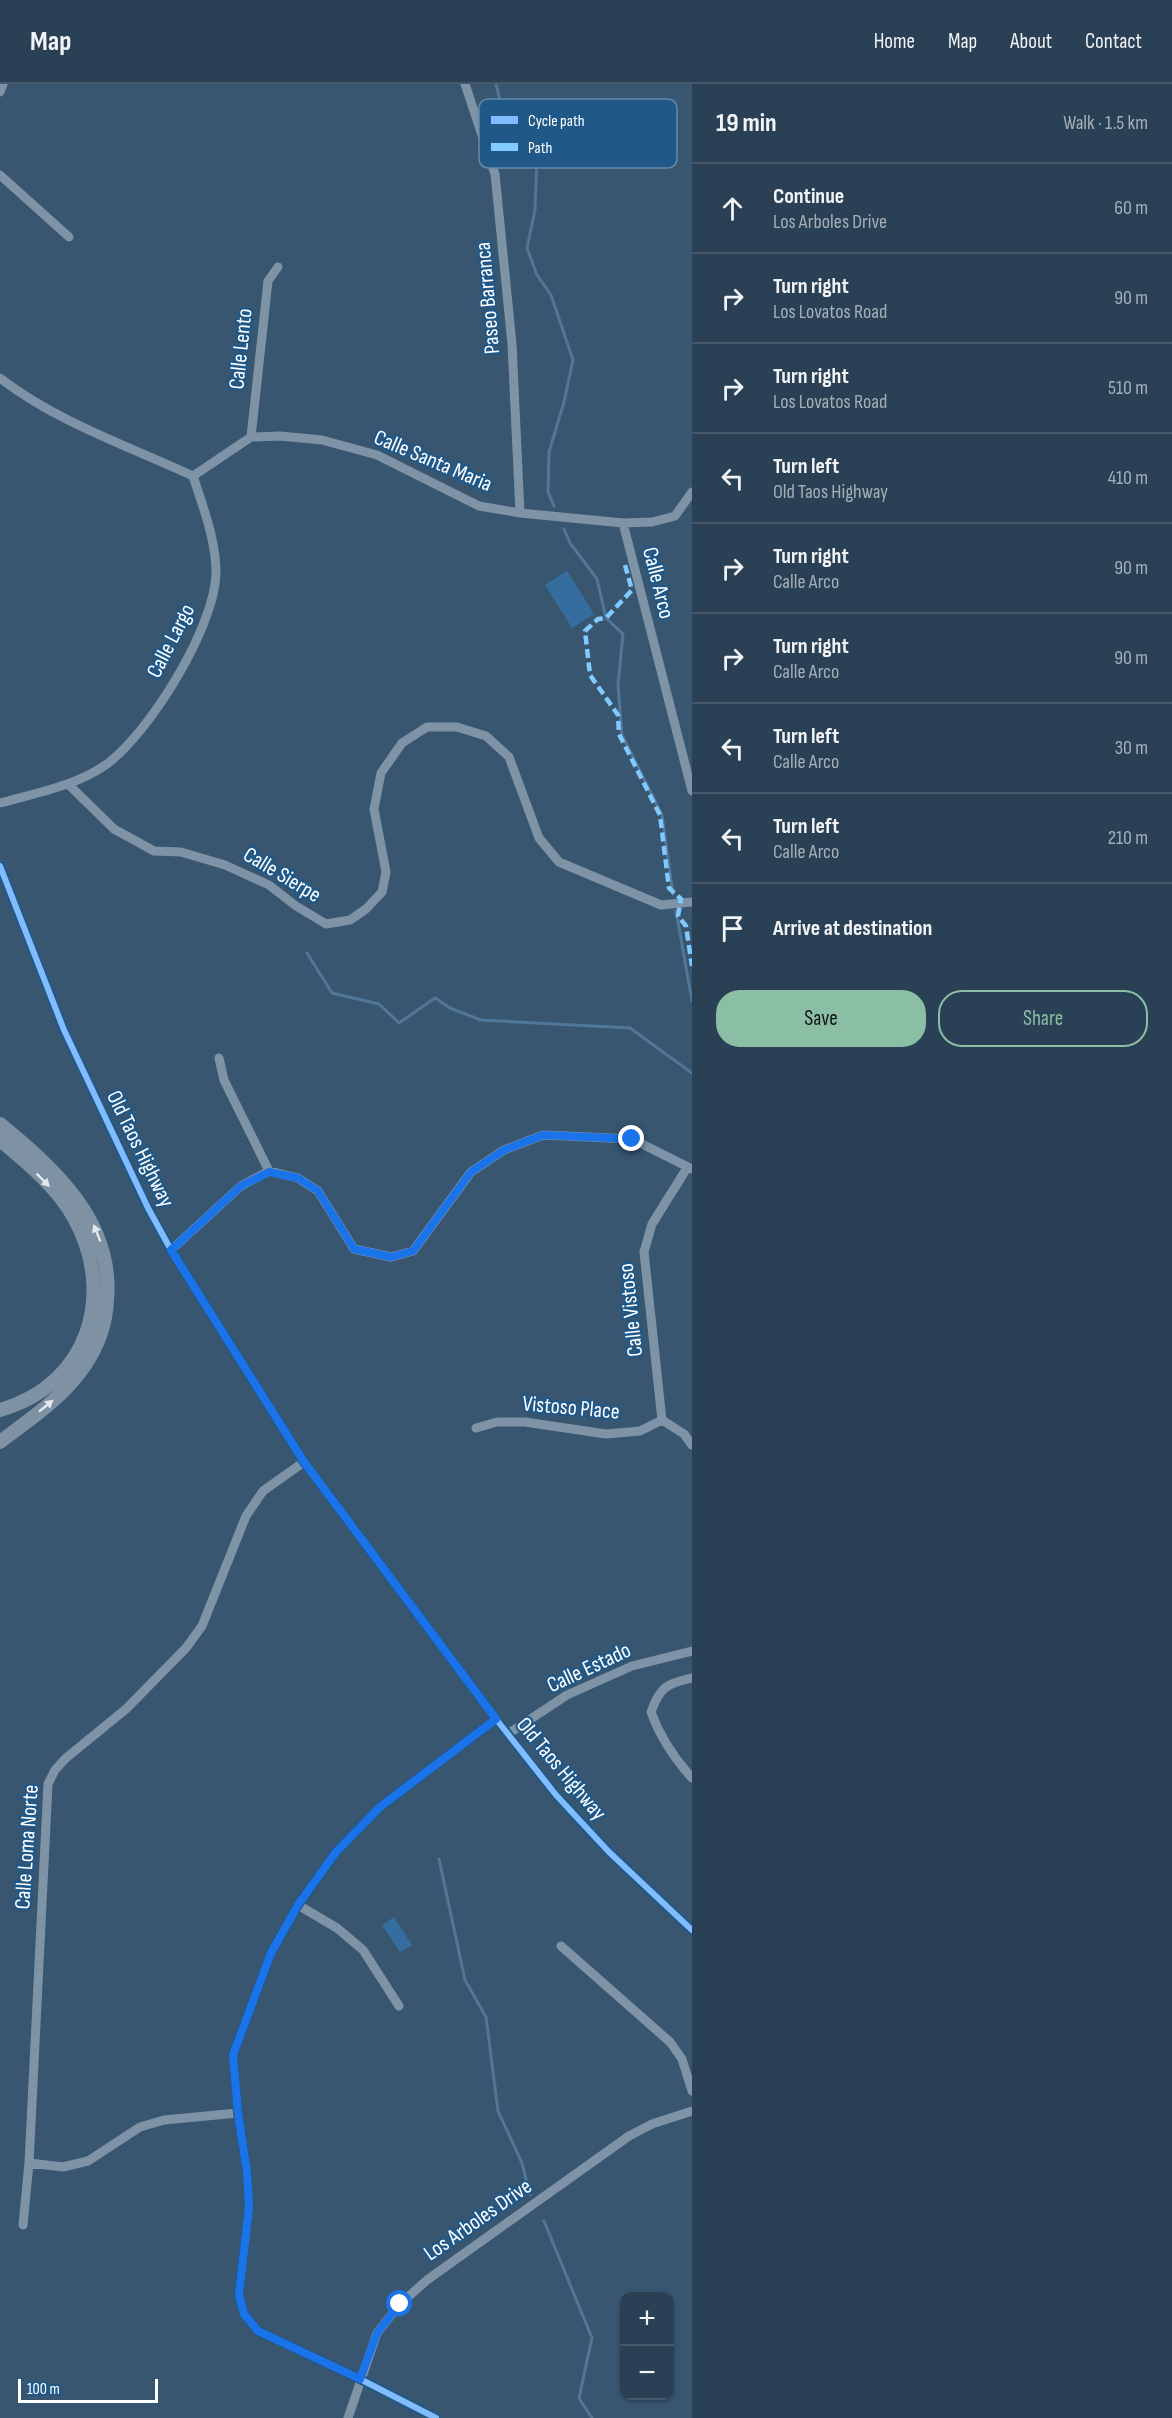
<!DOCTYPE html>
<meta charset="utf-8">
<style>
:root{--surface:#2a4054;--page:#32475a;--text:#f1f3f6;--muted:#a5afb8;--line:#46596b;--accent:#8abfa5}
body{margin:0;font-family:"Sofia Sans Condensed",sans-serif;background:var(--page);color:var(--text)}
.controls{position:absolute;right:18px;bottom:18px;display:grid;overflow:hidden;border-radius:12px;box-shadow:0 2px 4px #0004}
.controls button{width:54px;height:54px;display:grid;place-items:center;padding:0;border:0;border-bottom:2px solid var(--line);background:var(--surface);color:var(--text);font:30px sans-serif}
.scale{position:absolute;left:18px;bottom:15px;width:140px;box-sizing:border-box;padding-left:6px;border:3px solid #fff;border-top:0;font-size:16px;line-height:21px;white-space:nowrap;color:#fff;-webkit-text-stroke:4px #205888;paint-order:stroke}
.stop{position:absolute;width:18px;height:18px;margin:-14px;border:4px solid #1a73e8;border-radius:50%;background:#fff}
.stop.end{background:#1a73e8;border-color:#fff;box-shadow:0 2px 6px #0008}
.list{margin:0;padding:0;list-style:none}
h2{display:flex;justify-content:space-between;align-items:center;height:78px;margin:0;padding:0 24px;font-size:26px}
h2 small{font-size:20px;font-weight:400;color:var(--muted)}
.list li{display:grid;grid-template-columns:39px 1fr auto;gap:18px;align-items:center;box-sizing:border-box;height:90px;padding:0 24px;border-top:2px solid var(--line)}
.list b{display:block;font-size:22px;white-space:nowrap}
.list p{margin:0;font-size:20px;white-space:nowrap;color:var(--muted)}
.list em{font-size:20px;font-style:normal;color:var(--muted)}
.actions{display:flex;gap:12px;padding:18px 24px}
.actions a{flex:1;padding:14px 0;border:2px solid var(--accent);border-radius:24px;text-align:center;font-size:21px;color:var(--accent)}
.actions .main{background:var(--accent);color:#111}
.icon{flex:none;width:33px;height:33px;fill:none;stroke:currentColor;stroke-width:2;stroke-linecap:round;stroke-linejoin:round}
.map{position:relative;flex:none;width:692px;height:2334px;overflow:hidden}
header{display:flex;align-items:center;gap:36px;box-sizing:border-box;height:84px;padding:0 30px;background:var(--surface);border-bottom:2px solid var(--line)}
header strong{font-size:28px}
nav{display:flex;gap:33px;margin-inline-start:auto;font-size:21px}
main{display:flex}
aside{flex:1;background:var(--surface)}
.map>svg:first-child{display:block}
.green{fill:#356e9e}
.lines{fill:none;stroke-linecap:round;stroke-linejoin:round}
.stream{stroke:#517798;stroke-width:3}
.minor{stroke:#7f93a6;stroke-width:9}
.highway{stroke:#7f92a4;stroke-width:14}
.quiet{stroke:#80caff;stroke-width:4.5;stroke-dasharray:9 4.5;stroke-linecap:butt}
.cycleway-casing{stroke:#205888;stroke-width:10}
.cycleway{stroke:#80bcff;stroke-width:6}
.oneway{fill:#e5e9ed}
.route{stroke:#1a73e8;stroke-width:8}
.labels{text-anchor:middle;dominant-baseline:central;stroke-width:4.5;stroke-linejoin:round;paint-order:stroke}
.street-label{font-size:22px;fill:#fff;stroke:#205888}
.key{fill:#205888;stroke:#638aac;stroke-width:1.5}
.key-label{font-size:16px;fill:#fff}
</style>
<header>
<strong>Map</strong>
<nav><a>Home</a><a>Map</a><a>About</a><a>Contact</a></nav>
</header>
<main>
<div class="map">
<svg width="692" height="2334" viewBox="0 0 692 2334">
<rect width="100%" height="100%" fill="#385670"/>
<!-- green -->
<path class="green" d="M567 487 594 530 572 544 545 501Z
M394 1833 412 1861 400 1868 382 1841Z"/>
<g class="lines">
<!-- stream -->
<path class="stream" d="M496 0 501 21 527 48 537 71 535 126 527 164 537 191 551 211 573 276 564 318 549 368 548 408 554 422
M564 445 570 459 597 495 606 534 623 550 618 601 622 651 662 731 673 810
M676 827 692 917
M307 869 332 909 379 920 399 939 435 914 450 924 481 936 630 944 692 989
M439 1775 465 1896 486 1933 498 2027 522 2079 530 2111
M544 2137 592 2254 579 2314 592 2334"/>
<!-- minor -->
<path class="minor" d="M465 0 495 90 512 260 520 429
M0 8 3 0
M0 91 69 153
M0 294C57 338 128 362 193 392 203 423 216 456 216 489 215 543 150 648 107 680 76 702 36 709 0 719
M251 353 268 197 278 183
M193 392 251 353 280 352 322 356 377 371 479 422 520 429 623 439 652 438 675 432 692 408
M623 439 692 707
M68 700 114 745 154 767 181 768 225 781 269 801 296 822 326 840 350 836 366 825 382 808 386 788 374 725 381 689 402 659 427 643H457L486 652 509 673 539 754 559 778 661 821 692 818
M0 782 64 946 148 1124 171 1166 304 1378 496 1635 556 1711 609 1768 692 1846
M219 974 224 996 269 1087
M687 1084 652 1140 644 1168 662 1336 684 1350 692 1361
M171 1166 241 1102 269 1087 298 1094 318 1107 354 1165 391 1173 413 1167 471 1088 504 1066 543 1051 632 1055 692 1085
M476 1344 497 1338H525L606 1350 640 1347 662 1336
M692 1594C666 1600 660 1603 651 1628 660 1653 674 1674 692 1694
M508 1650 567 1611 632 1582 692 1567
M298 1821 337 1844 363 1866 399 1922
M561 1862 670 1958 682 1975 692 2007
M29 2079 63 2083 88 2077 140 2043 164 2036 238 2029
M23 2141 29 2079 48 1700 55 1686 66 1674 126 1625 186 1564 202 1542 246 1432 263 1407 304 1378
M348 2334 377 2249 400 2220 427 2196 629 2052 652 2040 692 2027
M436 2334 360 2295 258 2247 244 2230 239 2211 249 2123 247 2088 238 2029 233 1971 271 1869 298 1821 336 1768 380 1723 496 1635"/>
<!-- highway -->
<path class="highway" d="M0 1040C55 1085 114 1138 107 1216 106 1239 98 1262 85 1281 64 1313 30 1335 0 1358
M0 1056C26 1078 56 1102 73 1132 117 1209 89 1301 0 1326"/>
<!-- quiet -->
<path class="quiet" d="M625 481 632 506 606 534 598 535 585 547 590 591 618 631 619 650 660 731 669 804 681 815 678 832 686 842 692 882"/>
<defs>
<path id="cycleway" d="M0 782 64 946 148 1124 171 1166 304 1378 496 1635 556 1711 609 1768 692 1846
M436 2334 360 2295 258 2247 244 2230 239 2211 249 2123 247 2088 238 2029 233 1971 271 1869 298 1821 336 1768 380 1723 496 1635"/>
</defs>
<!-- cycleway casing -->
<use href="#cycleway" class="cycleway-casing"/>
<!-- cycleway -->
<use href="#cycleway" class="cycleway"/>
</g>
<!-- one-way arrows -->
<defs><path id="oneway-solid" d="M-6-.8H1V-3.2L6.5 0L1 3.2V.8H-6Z" transform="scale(1.5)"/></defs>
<g class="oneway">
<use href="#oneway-solid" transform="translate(43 1096) rotate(45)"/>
<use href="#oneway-solid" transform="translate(97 1149) rotate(-112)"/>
<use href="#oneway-solid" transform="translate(46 1322) rotate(-39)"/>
</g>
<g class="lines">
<!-- route -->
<path class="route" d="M400 2220 377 2249 360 2295 258 2247 244 2230 239 2211 249 2123 247 2088 238 2029 233 1971 271 1869 298 1821 336 1768 380 1723 496 1635 304 1378 171 1166 241 1102 269 1088 298 1094 318 1107 354 1165 391 1173 413 1167 471 1088 504 1066 543 1051 632 1055"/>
</g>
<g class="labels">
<!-- street labels -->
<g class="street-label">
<text transform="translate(488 214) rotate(-95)">Paseo Barranca</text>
<text transform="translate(241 265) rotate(-84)">Calle Lento</text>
<text transform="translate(433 377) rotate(23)">Calle Santa Maria</text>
<text transform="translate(658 499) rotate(76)">Calle Arco</text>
<text transform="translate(171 557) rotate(-63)">Calle Largo</text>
<text transform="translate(282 791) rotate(31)">Calle Sierpe</text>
<text transform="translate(140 1065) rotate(64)">Old Taos Highway</text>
<text transform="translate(631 1226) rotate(-96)">Calle Vistoso</text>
<text transform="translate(571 1324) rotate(5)">Vistoso Place</text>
<text transform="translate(589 1584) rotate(-25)">Calle Estado</text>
<text transform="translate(561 1685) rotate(50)">Old Taos Highway</text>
<text transform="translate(27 1763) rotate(-86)">Calle Loma Norte</text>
<text transform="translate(478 2136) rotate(-35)">Los Arboles Drive</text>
</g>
</g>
<!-- legend -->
<rect x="479" y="15" width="198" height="69" rx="9" class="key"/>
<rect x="491" y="32" width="27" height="8" fill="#80bcff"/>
<rect x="491" y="59" width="27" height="8" fill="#80caff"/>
<g class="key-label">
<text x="528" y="42">Cycle path</text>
<text x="528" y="69">Path</text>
</g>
</svg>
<div class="controls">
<button>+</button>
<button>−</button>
</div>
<div class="scale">100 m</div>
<div class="stop" style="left:400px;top:2220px"></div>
<div class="stop end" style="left:632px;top:1055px"></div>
</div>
<aside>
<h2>19 min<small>Walk · 1.5 km</small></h2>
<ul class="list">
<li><svg class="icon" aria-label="ahead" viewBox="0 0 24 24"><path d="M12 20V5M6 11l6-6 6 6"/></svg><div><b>Continue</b><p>Los Arboles Drive</p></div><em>60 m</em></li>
<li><svg class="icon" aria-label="right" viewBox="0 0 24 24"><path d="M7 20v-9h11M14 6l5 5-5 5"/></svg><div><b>Turn right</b><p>Los Lovatos Road</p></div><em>90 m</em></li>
<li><svg class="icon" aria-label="right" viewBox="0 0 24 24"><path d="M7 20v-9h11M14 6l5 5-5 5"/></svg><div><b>Turn right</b><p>Los Lovatos Road</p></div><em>510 m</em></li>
<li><svg class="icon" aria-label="left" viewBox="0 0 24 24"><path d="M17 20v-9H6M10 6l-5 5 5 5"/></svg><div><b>Turn left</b><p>Old Taos Highway</p></div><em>410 m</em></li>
<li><svg class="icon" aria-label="right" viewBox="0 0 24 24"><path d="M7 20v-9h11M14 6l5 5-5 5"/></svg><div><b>Turn right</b><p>Calle Arco</p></div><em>90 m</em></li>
<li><svg class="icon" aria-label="right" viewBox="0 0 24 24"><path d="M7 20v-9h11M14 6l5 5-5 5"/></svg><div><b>Turn right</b><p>Calle Arco</p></div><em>90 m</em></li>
<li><svg class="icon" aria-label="left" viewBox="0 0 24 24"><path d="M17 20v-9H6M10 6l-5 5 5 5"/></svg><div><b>Turn left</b><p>Calle Arco</p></div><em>30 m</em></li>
<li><svg class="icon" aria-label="left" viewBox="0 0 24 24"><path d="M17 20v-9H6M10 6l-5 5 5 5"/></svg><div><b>Turn left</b><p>Calle Arco</p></div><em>210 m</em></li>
<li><svg class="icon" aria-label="arrive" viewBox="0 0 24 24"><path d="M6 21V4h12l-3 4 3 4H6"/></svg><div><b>Arrive at destination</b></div></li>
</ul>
<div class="actions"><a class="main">Save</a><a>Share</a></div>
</aside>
</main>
